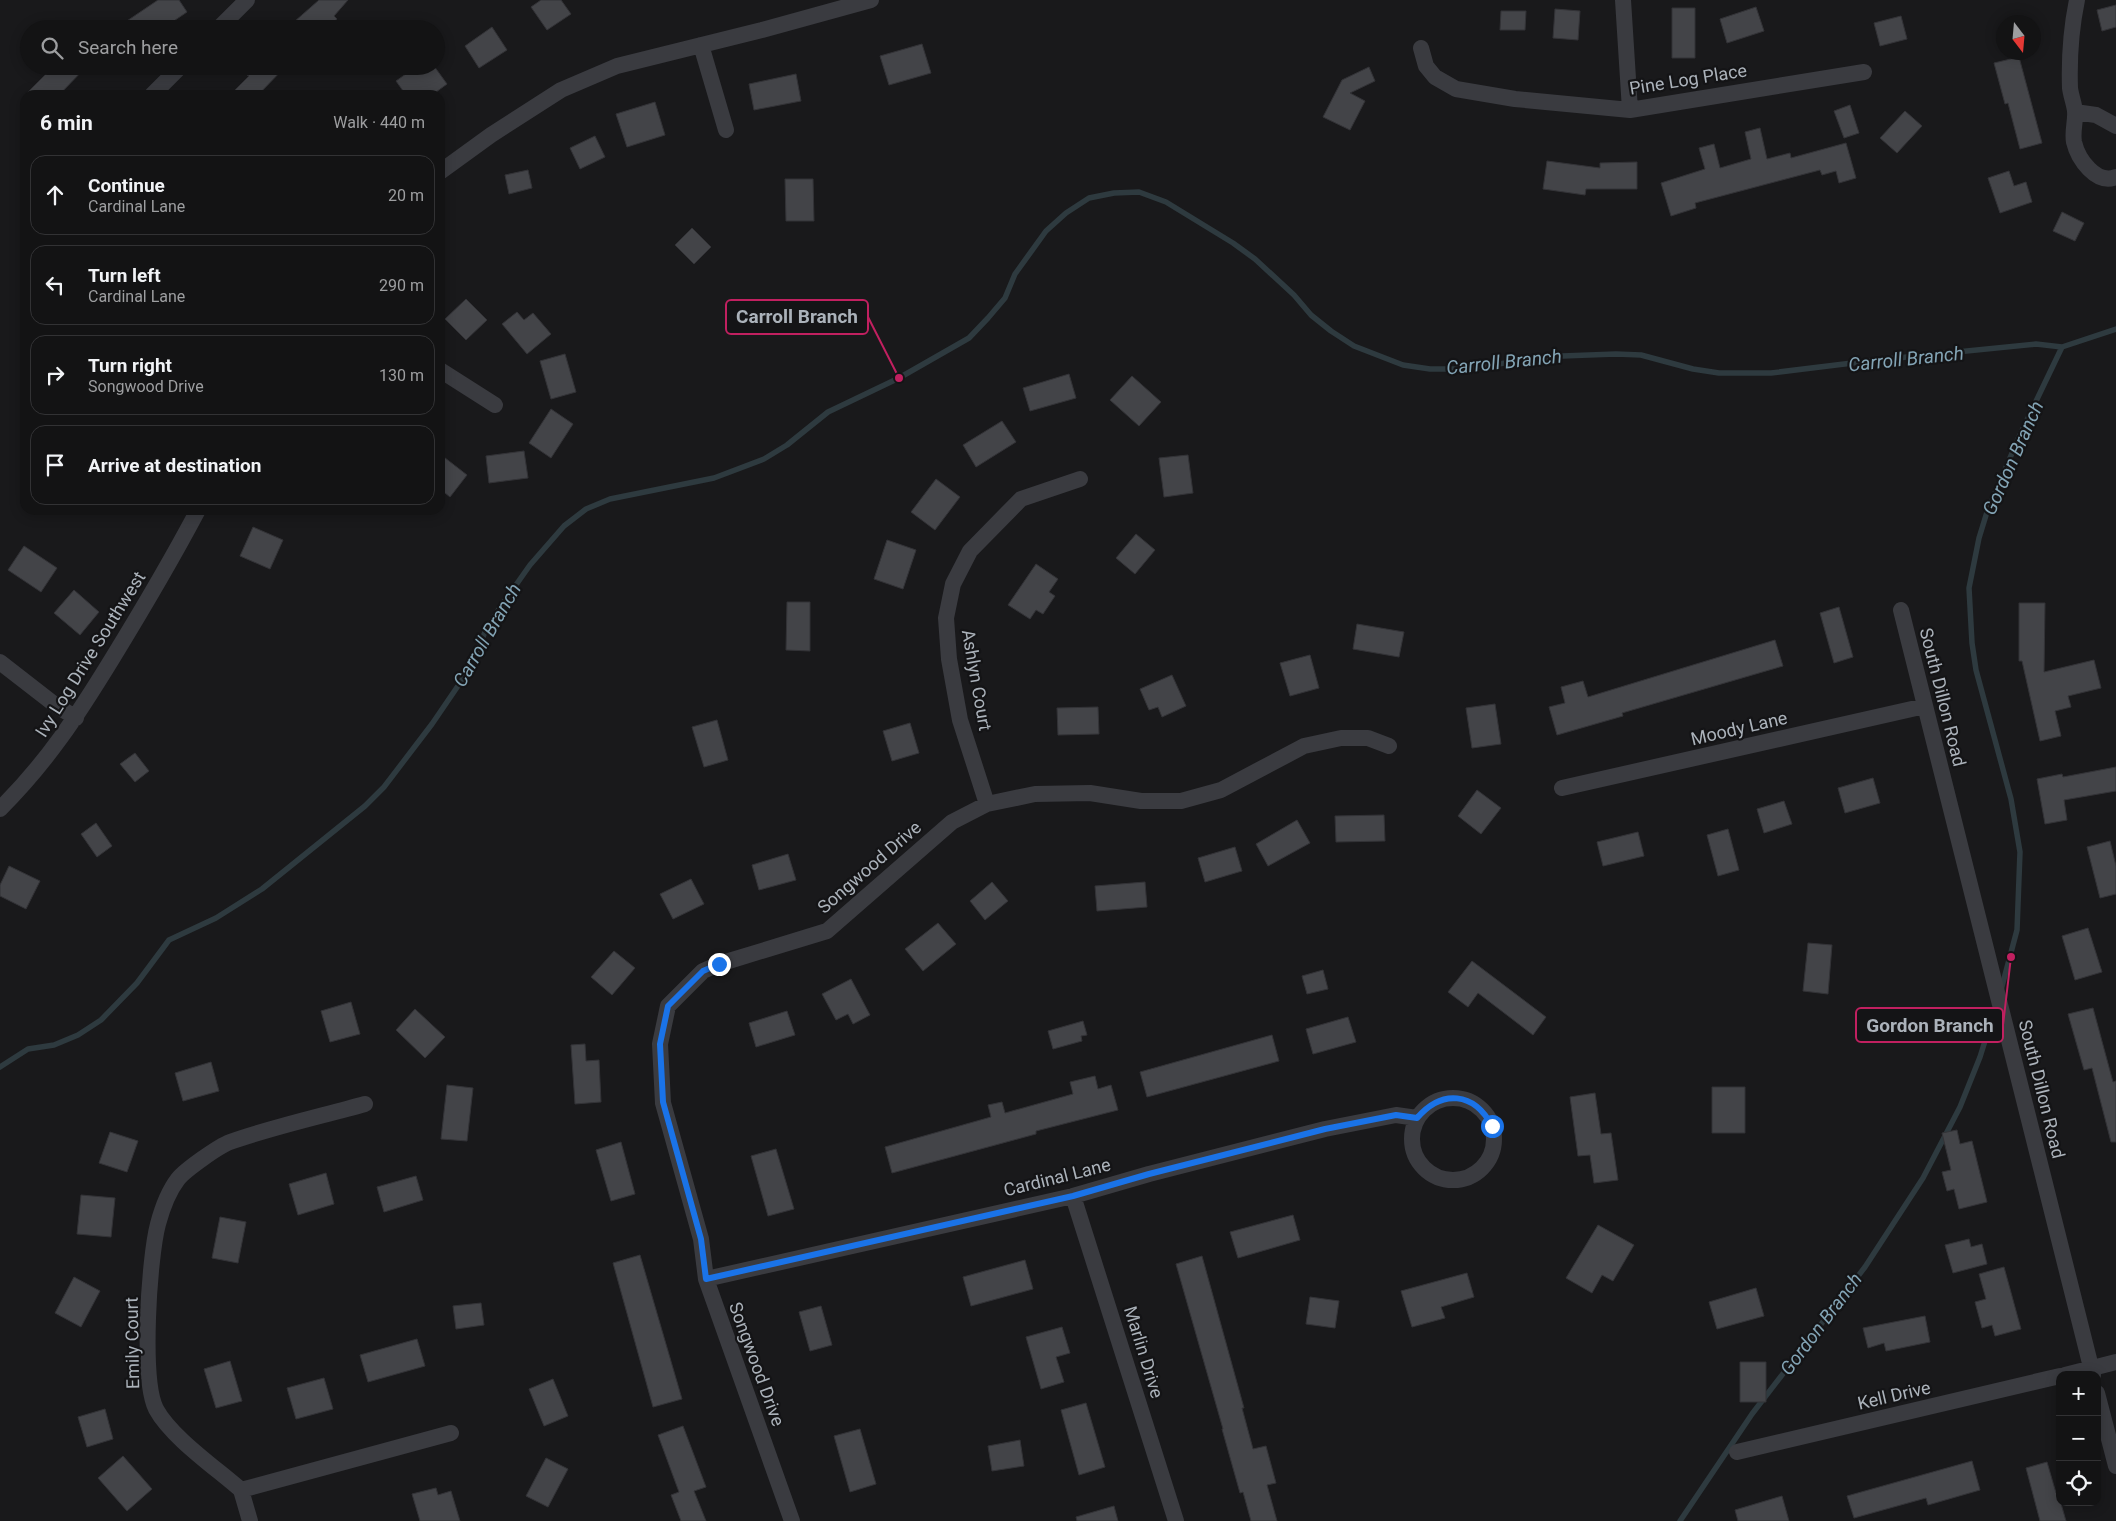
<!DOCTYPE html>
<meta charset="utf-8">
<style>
:root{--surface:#131314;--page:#1c1c1d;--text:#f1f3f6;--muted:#9d9ea0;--line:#323234}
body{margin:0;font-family:Roboto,sans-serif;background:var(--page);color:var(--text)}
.controls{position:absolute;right:15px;bottom:15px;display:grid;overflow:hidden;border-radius:10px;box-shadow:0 2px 12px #0003}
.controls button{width:45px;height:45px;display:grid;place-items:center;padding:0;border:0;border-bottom:1px solid var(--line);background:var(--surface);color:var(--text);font:25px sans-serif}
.compass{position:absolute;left:1996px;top:15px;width:45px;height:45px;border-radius:50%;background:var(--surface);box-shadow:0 2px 12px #0003;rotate:164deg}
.stop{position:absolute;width:15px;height:15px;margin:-11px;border:4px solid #1a73e8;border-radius:50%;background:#fff}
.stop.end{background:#1a73e8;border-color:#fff;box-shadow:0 1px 5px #0008}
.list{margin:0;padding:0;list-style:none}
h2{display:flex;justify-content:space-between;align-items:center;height:65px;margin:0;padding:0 20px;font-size:21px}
h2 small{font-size:16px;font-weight:400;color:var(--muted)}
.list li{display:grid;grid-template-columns:32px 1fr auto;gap:15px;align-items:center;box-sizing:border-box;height:80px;margin:0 10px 10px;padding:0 10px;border:1px solid var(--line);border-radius:15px}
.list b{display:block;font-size:19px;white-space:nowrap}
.list p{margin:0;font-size:16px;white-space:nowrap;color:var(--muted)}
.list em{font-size:16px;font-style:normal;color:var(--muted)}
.icon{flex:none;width:28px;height:28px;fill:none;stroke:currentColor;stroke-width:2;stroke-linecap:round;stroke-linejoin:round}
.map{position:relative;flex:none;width:2116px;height:1521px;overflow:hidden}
.search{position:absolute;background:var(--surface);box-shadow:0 2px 12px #0003;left:20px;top:20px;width:425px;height:55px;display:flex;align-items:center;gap:12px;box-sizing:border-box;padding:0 18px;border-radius:28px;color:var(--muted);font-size:19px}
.panel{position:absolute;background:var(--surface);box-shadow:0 2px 12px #0003;left:20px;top:90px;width:425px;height:425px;border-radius:15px}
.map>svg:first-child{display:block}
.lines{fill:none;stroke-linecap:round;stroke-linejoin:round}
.stream{stroke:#2e3a3f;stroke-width:5.5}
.building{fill:#434448;stroke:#333337}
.street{stroke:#3a3b40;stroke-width:16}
.route{stroke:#1a73e8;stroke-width:6}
.labels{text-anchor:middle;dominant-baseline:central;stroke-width:4.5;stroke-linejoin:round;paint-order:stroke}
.street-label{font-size:18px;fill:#abb2ba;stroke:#141416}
.water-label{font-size:19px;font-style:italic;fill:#83a4b5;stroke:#141416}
.leader{fill:none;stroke:#c12060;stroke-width:2}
.callout-dot{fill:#c12060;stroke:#141416;stroke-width:2}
.callout{fill:#141416;stroke:#c12060;stroke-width:2}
.callout-label{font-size:19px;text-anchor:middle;font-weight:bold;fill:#abb2ba}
</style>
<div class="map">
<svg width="2116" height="1521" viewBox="0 0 2116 1521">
<rect width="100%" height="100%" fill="#19191b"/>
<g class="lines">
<!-- stream -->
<path class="stream" d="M2001 990 2017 930 2020 852 2011 799 1976 670 1972 643 1969 588 1979 538 1987 512 2018 439 2062 347
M0 1067 28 1049 54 1045 78 1035 101 1020 137 983 169 940 216 918 262 889 365 806 384 787 432 724 462 680 475 656 485 632 499 609 530 565 564 526 586 509 610 499 714 478 764 459 787 445 828 412 899 378 969 338 988 318 1005 298 1015 274 1046 231 1066 213 1089 198 1114 193 1139 192 1166 202 1233 243 1255 259 1294 295 1311 315 1331 331 1354 346 1403 365 1430 369H1457L1562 356 1616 354 1641 355 1693 369 1719 373H1771L1877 360 2036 344 2062 347 2116 329
M1680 1521 1752 1414 1865 1267 1923 1178 1960 1107 1980 1057 1996 1006"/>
</g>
<!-- building -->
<path class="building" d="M158 0H179L187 12 162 29H115Z
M319 0H348L334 16 337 19 326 29H286Z
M541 0H561L571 14 547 30 531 7Z
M2116 5V27L2102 31 2097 10Z
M1756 7 1764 31 1727 43 1720 19Z
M1672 8H1695V58H1672Z
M1555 9 1580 11 1578 40 1553 38Z
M1501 11H1526L1525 30H1500Z
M1901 16 1907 39 1880 46 1874 23Z
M492 27 507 50 479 68 465 46Z
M922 44 931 73 889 85 880 56Z
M2019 57 2042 143 2020 149 2008 103 2005 104 1994 63Z
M54 66H87L59 95H25Z
M255 66H286L258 95H230L249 76 247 75Z
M417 66H434L447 84 432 95H406L396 81Z
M1369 67 1375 81 1350 93 1365 101 1350 130 1323 117 1342 80Z
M796 74 801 101 754 110 749 84Z
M655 102 665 135 627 147 616 114Z
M1850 105 1859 133 1844 138 1834 111Z
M1905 111 1922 126 1897 153 1880 138Z
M1760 128 1767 159 1790 153 1791 158 1846 143 1856 178 1839 183 1836 171 1822 175 1820 170 1695 203 1696 208 1671 216 1661 183 1705 169 1699 148 1714 144 1720 168 1751 159 1745 132Z
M595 136 605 157 580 169 570 148Z
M1547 161 1600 168V163L1637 162V189H1586L1585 195 1543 189Z
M528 170 532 188 509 194 505 175Z
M2009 171 2014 186 2026 182 2032 202 2000 213 1988 178Z
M785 179H813L814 221H786Z
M2062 212 2084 223 2075 241 2053 231Z
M692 228 711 247 694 264 675 245Z
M466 299 487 320 466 340 445 319Z
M517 312 524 320 533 313 551 334 527 354 502 324Z
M565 354 576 392 551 399 540 361Z
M1069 374 1076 398 1030 411 1023 388Z
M1132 376 1161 402 1139 426 1110 400Z
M551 409 573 424 551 458 529 443Z
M1002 421 1016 442 976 467 963 445Z
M524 451 528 478 489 483 486 456Z
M440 454 467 475 450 497 440 489Z
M1188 455 1193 493 1164 497 1159 458Z
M936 479 960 497 935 530 911 512Z
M253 527 283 540 270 569 240 556Z
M1136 534 1155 550 1135 574 1116 558Z
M887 540 916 550 903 589 874 579Z
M24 546 57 568 41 592 8 570Z
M1036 564 1058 579 1049 592 1055 596 1043 614 1036 610 1030 619 1008 605Z
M74 590 99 612 80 635 54 613Z
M787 602H810V651L786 650Z
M2019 603H2045L2044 672 2094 660 2101 688 2068 696 2071 707 2055 711 2061 736 2040 741 2022 661H2019Z
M1839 607 1853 657 1834 663 1820 613Z
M1357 624 1404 632 1399 657 1353 649Z
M1775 640 1783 666 1622 713 1623 716 1557 735 1549 707 1565 703 1561 687 1583 681 1588 697Z
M1310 655 1319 688 1290 696 1280 663Z
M1172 675 1186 706 1162 717 1158 707 1149 710 1140 689Z
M1495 704 1501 744 1472 748 1466 708Z
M1098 707 1099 734 1058 735 1057 708Z
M717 720 728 760 704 767 692 727Z
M910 723 919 753 892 761 883 731Z
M135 753 149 771 135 782 120 764Z
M2116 767V791L2064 800 2067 820 2045 824 2037 779 2062 774 2063 777Z
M1873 778 1880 803 1845 813 1838 788Z
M1477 790 1501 808 1481 834 1458 816Z
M1784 801 1792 824 1764 833 1757 809Z
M1384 815 1385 841 1336 842 1335 816Z
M1297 820 1310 843 1268 866 1256 844Z
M96 823 112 846 97 857 81 834Z
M1728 829 1739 870 1718 876 1707 835Z
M1638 832 1644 856 1603 866 1597 842Z
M2110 841 2116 866V894L2100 898 2087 847Z
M1235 847 1242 871 1205 882 1198 858Z
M788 854 796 880 759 890 752 865Z
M9 866 40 881 26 909 0 896V885Z
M691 879 704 904 673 919 660 894Z
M992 882 1008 901 985 920 970 901Z
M1145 882 1147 907 1097 911 1095 886Z
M938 923 956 944 923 971 905 949Z
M2088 928 2102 972 2075 980 2062 936Z
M1808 943 1832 945 1828 994 1803 991Z
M614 951 635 968 612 995 591 977Z
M1472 961 1546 1017 1533 1035 1478 993 1468 1007 1448 992Z
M1323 970 1328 989 1307 994 1302 976Z
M851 979 870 1015 853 1024 848 1014 836 1020 822 994Z
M351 1002 360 1034 330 1042 321 1011Z
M2093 1008 2113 1082 2116 1081V1142H2111L2092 1068 2084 1070 2068 1014Z
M415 1009 445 1037 425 1058 396 1030Z
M787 1011 795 1035 756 1047 749 1023Z
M1348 1017 1356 1042 1313 1054 1306 1029Z
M1083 1021 1087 1035 1081 1036 1082 1041 1053 1049 1048 1031Z
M1272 1035 1279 1061 1147 1097 1140 1072Z
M585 1044 586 1061 599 1060 601 1102 575 1104 571 1045Z
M211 1062 219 1091 183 1101 175 1073Z
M1095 1076 1098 1089 1111 1085 1118 1110 1036 1131V1134L892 1173 885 1147 991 1117 988 1105 1002 1102 1005 1113 1073 1094 1070 1082Z
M447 1085 473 1088 467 1141 441 1139Z
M1712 1087H1745V1133H1712Z
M1595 1093 1601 1134 1611 1133 1618 1180 1594 1183 1590 1155 1578 1156 1570 1097Z
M1957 1130 1960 1144 1972 1141 1987 1202 1959 1209 1954 1189 1947 1191 1942 1172 1951 1170 1942 1133Z
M110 1132 138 1141 127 1172 99 1163Z
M621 1142 635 1194 611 1201 596 1150Z
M776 1149 794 1209 768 1216 751 1156Z
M326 1173 334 1204 298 1215 289 1184Z
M416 1176 423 1200 384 1212 377 1187Z
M81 1195 115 1198 111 1237 77 1234Z
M1293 1215 1300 1240 1238 1258 1230 1232Z
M220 1217 246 1222 238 1263 212 1258Z
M1598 1225 1634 1245 1613 1281 1602 1275 1592 1293 1566 1278Z
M1969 1239 1971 1247 1982 1244 1987 1264 1953 1273 1945 1245Z
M640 1255 682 1399 653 1407 613 1263Z
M1202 1256 1244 1408H1242L1253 1449 1266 1446 1276 1483 1267 1485 1277 1521H1251L1243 1492 1240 1493 1222 1429H1223L1176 1264Z
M1025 1260 1033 1289 971 1306 963 1277Z
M2004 1267 2021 1329 1995 1336 1992 1325 1982 1328 1975 1302 1986 1299 1979 1274Z
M1467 1273 1474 1297 1441 1307 1445 1318 1412 1327 1401 1291Z
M74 1277 100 1291 81 1327 55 1313Z
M1756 1288 1764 1316 1717 1329 1709 1302Z
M1310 1297 1339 1301 1335 1328 1306 1324Z
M481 1303 484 1325 456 1329 453 1306Z
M821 1306 832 1345 810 1351 799 1312Z
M1925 1316 1930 1342 1886 1351 1884 1343 1868 1348 1863 1328Z
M1062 1327 1070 1353 1056 1357 1064 1382 1041 1389 1026 1337Z
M417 1339 425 1366 368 1382 360 1355Z
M230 1361 242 1401 216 1408 204 1369Z
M1740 1362H1766V1402H1740Z
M324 1378 333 1409 296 1419 287 1388Z
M553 1379 568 1416 544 1426 529 1389Z
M1086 1403 1105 1467 1079 1475 1061 1410Z
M105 1409 113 1439 87 1447 78 1417Z
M683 1426 706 1487 694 1491 706 1521H681L671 1495 679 1492 658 1435Z
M860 1429 876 1484 850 1492 834 1436Z
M1020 1440 1024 1466 992 1471 988 1446Z
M123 1456 152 1489 127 1511 98 1478Z
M546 1458 568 1469 548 1507 526 1496Z
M1972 1461 1980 1490 1928 1505 1926 1498 1854 1518 1847 1496Z
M2047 1462 2056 1493H2058L2066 1521H2040L2026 1468Z
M436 1488 438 1495 451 1491 460 1521H420L412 1494Z
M1782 1496 1789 1521H1738L1735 1510Z
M1114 1506 1118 1521H1077L1076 1517Z"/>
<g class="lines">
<!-- street -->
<path class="street" d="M1623 0 1630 110
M2077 0C2071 29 2069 58 2070 88 2071 96 2074 103 2075 111 2076 121 2072 131 2074 142 2078 159 2096 185 2116 177
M218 29 247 0
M701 45 726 130
M1421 48 1426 66 1435 77 1456 89 1515 99 1630 110 1864 72
M152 95 181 66
M2075 112 2096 115 2116 126
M440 172 491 135 561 90 617 66 762 30 871 0
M440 370 495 405
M1901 610 2093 1375
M0 662 54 704 76 718
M1562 788 1925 706
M987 804 960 720 949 659 946 618 953 584 970 551 1021 499 1080 479
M0 809C48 761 77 716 112 659 142 610 171 561 198 510
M1412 1139a41 41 0 1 1 82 0a41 41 0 1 1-82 0Z
M365 1104C322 1116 272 1127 230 1142 219 1146 185 1170 178 1179 168 1192 162 1209 158 1224 149 1258 141 1379 156 1409 171 1437 216 1468 241 1490L451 1433
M1073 1196 1176 1521
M706 1279 1073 1196 1149 1174 1325 1129 1396 1115 1417 1118
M2065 1375 2116 1362
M2097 1393 2116 1466
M1737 1452 2060 1376
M241 1490 250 1521
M792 1521 706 1279 701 1239 663 1103 660 1044 668 1006 703 971 719 964 827 931 952 822 987 804 1035 794 1090 793 1141 801H1181L1221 790 1304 746 1341 738H1368L1389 746"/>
</g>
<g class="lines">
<!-- route -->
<path class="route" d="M719 964 703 971 668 1006 660 1044 663 1102 701 1239 706 1279 1073 1196 1149 1174 1325 1129 1396 1115 1417 1118C1442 1089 1474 1092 1492 1126"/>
</g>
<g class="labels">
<!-- street labels -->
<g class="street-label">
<text transform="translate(1688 79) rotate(-9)">Pine Log Place</text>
<text transform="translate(90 654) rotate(-58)">Ivy Log Drive Southwest</text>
<text transform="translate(977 680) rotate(80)">Ashlyn Court</text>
<text transform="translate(1943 697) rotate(76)">South Dillon Road</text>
<text transform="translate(1739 728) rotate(-13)">Moody Lane</text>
<text transform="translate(869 867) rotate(-41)">Songwood Drive</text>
<text transform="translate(2042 1089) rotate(76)">South Dillon Road</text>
<text transform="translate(1057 1177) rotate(-14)">Cardinal Lane</text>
<text transform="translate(132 1343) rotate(-91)">Emily Court</text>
<text transform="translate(1144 1352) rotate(73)">Marlin Drive</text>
<text transform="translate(757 1364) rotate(70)">Songwood Drive</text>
<text transform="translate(1894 1395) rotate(-13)">Kell Drive</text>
</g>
<!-- water labels -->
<g class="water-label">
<text transform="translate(1906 359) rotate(-6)">Carroll Branch</text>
<text transform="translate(1504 362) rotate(-6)">Carroll Branch</text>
<text transform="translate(2013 458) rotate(-66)">Gordon Branch</text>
<text transform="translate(487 635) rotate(-60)">Carroll Branch</text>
<text transform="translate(1821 1324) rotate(-53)">Gordon Branch</text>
</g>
</g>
<!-- callouts -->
<path class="leader" d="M899 378L868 317M2011 957L2003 1025"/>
<g class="callout-dot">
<circle cx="899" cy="378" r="5"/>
<circle cx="2011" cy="957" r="5"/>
</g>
<g class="callout">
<rect x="726" y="300" width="142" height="34" rx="5"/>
<rect x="1856" y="1008" width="147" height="34" rx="5"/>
</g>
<g class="callout-label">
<text x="797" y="323">Carroll Branch</text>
<text x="1930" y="1032">Gordon Branch</text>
</g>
</svg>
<div class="controls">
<button>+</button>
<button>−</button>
<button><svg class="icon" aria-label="locate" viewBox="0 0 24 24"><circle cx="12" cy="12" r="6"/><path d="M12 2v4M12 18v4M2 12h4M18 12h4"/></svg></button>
</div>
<svg class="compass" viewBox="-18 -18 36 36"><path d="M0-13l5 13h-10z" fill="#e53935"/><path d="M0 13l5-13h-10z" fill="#9d9ea0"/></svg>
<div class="stop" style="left:1492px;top:1126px"></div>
<div class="stop end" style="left:719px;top:964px"></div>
<div class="search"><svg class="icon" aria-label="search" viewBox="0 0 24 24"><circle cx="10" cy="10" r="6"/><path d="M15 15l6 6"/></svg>Search here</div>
<section class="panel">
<h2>6 min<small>Walk · 440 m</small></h2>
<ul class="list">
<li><svg class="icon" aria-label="ahead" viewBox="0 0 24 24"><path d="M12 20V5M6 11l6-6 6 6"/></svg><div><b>Continue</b><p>Cardinal Lane</p></div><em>20 m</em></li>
<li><svg class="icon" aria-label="left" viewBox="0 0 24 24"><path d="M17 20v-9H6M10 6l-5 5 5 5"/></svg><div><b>Turn left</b><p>Cardinal Lane</p></div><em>290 m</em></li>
<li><svg class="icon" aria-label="right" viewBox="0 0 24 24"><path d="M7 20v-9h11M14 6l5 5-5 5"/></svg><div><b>Turn right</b><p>Songwood Drive</p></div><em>130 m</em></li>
<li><svg class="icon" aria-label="arrive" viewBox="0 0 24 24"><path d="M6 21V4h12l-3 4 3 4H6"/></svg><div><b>Arrive at destination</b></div></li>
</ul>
</section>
</div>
